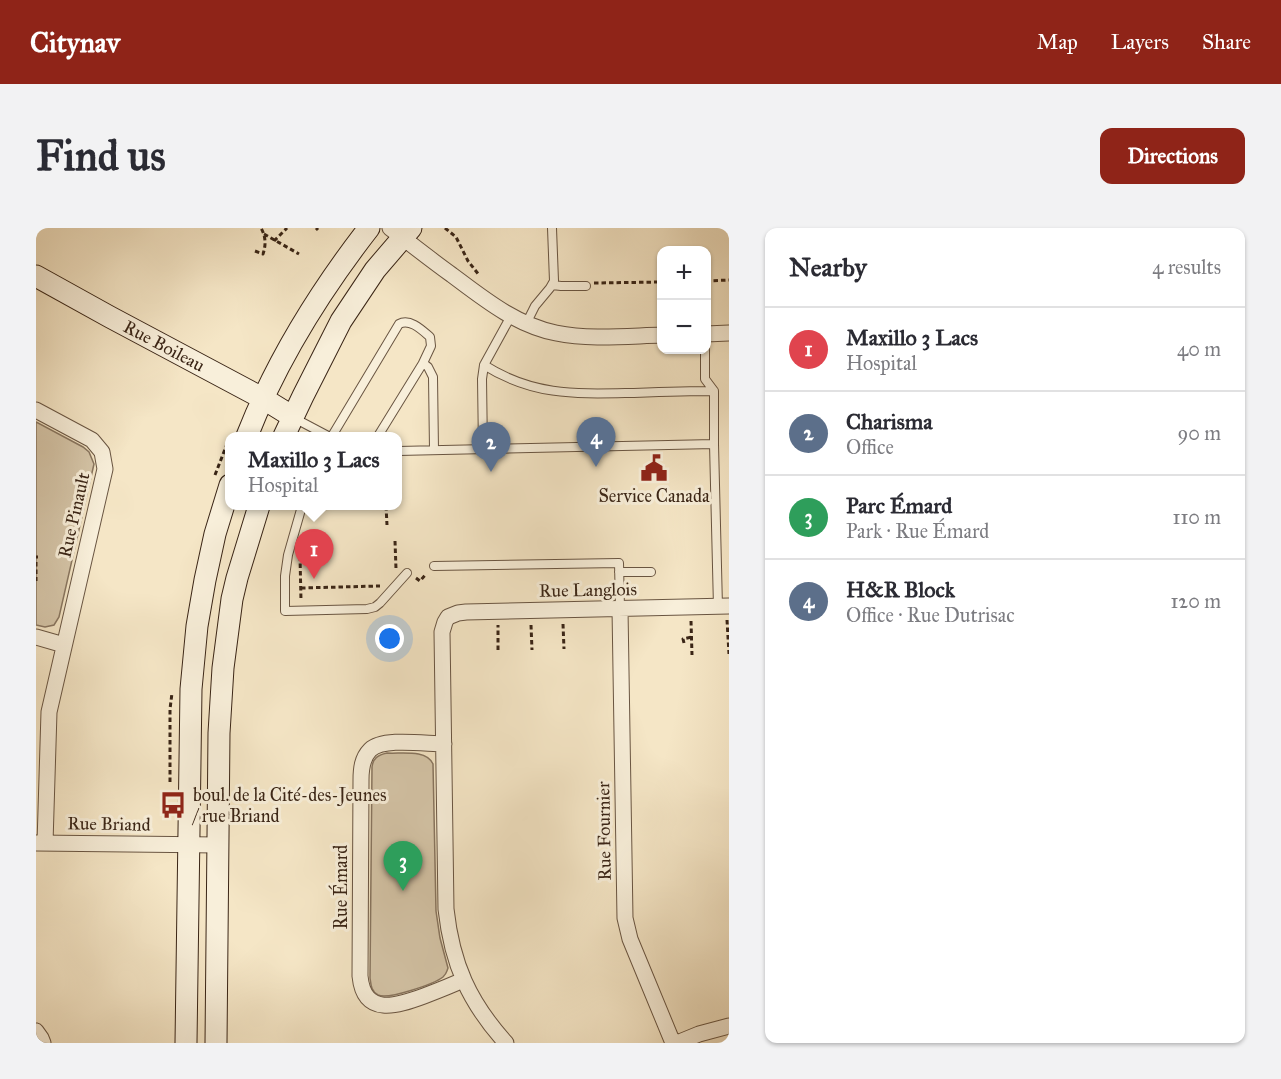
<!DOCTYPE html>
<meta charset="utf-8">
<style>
:root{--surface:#fff;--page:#f2f2f3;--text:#2b2b33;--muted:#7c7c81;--line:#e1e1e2;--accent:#8f2418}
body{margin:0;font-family:"IM FELL Great Primer",serif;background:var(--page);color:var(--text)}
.controls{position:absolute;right:18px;top:18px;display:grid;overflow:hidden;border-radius:12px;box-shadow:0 2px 4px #0004}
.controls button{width:54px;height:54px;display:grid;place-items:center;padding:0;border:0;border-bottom:2px solid var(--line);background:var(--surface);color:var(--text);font:30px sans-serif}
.you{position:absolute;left:354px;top:411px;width:21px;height:21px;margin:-15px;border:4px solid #fff;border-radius:50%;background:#1a73e8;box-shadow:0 0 0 9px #1a73e833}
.badge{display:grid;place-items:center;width:39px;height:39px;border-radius:50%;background:var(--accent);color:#fff;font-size:20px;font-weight:700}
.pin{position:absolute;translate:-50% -50px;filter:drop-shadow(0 2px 3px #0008)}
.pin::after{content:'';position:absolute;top:32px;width:21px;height:18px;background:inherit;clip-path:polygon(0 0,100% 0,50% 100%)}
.popup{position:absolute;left:189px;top:204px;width:177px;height:78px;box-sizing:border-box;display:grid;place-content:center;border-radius:12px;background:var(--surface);filter:drop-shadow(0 2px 4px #0005);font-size:20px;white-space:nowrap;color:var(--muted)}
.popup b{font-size:22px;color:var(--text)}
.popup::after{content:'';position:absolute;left:50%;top:100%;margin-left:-12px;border:12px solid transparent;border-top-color:var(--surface)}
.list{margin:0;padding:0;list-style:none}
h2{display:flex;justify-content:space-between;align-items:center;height:78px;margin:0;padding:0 24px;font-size:26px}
h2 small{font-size:20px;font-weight:400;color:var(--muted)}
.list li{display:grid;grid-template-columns:39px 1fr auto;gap:18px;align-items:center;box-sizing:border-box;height:84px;padding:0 24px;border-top:2px solid var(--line)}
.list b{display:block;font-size:22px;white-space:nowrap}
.list p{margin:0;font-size:20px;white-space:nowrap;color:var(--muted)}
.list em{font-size:20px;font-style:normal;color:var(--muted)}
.map{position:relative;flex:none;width:693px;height:815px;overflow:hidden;border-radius:12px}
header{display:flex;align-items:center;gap:36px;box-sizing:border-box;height:84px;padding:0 30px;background:var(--accent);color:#fff}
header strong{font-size:28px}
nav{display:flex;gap:33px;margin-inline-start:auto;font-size:21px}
.intro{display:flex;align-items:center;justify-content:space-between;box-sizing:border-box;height:144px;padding:0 36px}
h1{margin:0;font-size:42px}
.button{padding:15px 27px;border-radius:12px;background:var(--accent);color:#fff;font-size:21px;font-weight:700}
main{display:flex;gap:36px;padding:0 36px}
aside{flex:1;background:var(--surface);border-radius:12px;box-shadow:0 2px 4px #0004}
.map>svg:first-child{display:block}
.green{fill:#d5c5a8;stroke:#88755f;stroke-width:1.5}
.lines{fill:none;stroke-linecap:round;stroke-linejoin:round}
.lane-casing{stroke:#695542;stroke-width:10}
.street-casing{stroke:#695542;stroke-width:17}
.secondary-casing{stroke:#3a2516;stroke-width:23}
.path{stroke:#3a2516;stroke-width:3;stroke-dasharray:4.5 3;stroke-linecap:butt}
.lane{stroke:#f8efda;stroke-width:8}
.street{stroke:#f8efda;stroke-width:15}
.secondary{stroke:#f8efda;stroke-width:21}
.labels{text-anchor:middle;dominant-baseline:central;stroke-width:6;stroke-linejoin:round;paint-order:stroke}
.street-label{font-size:18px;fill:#3a2516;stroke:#f8efda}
.poi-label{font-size:18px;fill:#3a2516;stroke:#f8efda}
</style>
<header>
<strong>Citynav</strong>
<nav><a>Map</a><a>Layers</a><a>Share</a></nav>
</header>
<div class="intro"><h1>Find us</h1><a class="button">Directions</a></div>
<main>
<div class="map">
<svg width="693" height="815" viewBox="0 0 693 815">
<rect width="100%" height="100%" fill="#f5e6c6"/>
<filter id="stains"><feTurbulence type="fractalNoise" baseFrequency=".00333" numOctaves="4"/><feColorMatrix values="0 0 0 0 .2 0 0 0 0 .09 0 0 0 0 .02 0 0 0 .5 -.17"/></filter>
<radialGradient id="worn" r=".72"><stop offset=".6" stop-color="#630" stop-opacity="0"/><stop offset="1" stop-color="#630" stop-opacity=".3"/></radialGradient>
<!-- green -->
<path class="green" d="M0 194 47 219 53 224 58 236 23 389 18 397 9 399 0 397Z
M351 525C365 526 390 521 397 536L400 683 404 710 412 740C410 745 411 745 407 749 398 756 352 772 342 767 335 763 335 757 334 750L336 539C337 530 342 527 351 525Z"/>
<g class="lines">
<defs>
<path id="lane" d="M516 57 525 58H550
M475 88 448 137C497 168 540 166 595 165 623 164 650 163 678 163
M490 96 499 78 514 60 518 53 516 0
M258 190 292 208
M296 208 363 96C374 90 386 102 394 109L395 118 387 135
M342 208 387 135 392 139 397 149 398 222
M678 216 682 379
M447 221 446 151 448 137
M362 223 678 216V163L669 151V122
M266 278 252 327 249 348V383L331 381 339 379 344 375 371 345
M398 338 583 335 584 381
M583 344H615"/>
<path id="street" d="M354 0C375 16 395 32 416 47 448 71 480 97 520 105 554 112 591 108 626 107
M670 106 693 105
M0 182 56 212 66 224 69 241 13 484 9 615
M584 381 589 690 594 711 637 815
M0 409 28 417
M408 516C390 516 347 509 334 522 326 530 325 541 325 552L324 748C328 789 361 778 388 768 401 763 414 758 427 752
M0 615 182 617
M0 803 5 810 7 815
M470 815C433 774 416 736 410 681L406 404 409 394 412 389 422 385 430 384 693 378
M641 815 663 806 693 798"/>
<path id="secondary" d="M0 48 74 89 228 171 257 189
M211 208C240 134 284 63 333 0
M248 208 267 168 305 93 339 42 375 0
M150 815 155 461 161 398 169 352 179 306 194 257
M180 815 183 505 187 440 196 371 201 350 223 278"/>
</defs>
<!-- lane casing -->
<use href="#lane" class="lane-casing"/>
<!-- street casing -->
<use href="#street" class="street-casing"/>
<!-- secondary casing -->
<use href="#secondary" class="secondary-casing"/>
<!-- path -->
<path class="path" d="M280 0 282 2
M409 0 420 9 432 33 443 47
M228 6 263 26
M238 13 251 0
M219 23 227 26C230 17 230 9 225 0
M670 53 693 52
M558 55 626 54
M179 247 193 211
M350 278 351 297
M359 313 360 341
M264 328 265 373
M0 329H2
M0 334V353
M380 350 384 353 390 346
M265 360 344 358
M691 392 693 426
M655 393 656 427
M527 396 528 421
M495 397 496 422
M648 415 647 411 656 409
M462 422V397
M134 554V481L136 465"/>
<!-- lane -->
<use href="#lane" class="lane"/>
<!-- street -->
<use href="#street" class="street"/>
<!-- secondary -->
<use href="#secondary" class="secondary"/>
</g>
<!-- icons -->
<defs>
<symbol id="civic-bare" viewBox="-9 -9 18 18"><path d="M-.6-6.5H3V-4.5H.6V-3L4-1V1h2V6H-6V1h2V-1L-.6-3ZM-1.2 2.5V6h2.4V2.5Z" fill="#8f2418" stroke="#f8efda" stroke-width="2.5" paint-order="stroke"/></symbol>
<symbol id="bus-bare" viewBox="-9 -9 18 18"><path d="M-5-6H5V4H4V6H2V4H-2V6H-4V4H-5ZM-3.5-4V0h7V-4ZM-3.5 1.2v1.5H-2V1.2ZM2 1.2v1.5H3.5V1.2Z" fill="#8f2418" stroke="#f8efda" stroke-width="2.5" paint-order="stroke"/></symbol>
</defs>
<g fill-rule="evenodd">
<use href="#civic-bare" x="599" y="221" width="38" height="38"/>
<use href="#bus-bare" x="118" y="558" width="38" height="38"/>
</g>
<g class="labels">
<!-- street labels -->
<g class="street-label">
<text transform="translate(128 118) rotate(28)">Rue Boileau</text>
<text transform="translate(38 287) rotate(-77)">Rue Pinault</text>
<text transform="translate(552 362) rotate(-1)">Rue Langlois</text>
<text transform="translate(73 596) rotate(1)">Rue Briand</text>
<text transform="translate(568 603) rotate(-91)">Rue Fournier</text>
<text transform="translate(305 659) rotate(-90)">Rue Émard</text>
</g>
<!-- poi labels -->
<g class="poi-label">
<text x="618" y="268">Service Canada</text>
<text x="157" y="567" text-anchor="start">boul. de la Cité-des-Jeunes<tspan x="157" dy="21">/ rue Briand</tspan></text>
</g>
</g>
<rect width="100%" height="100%" filter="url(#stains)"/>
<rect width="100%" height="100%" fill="url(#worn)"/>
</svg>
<div class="controls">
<button>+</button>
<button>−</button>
</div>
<div class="you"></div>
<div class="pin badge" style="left:278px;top:351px;background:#e0444e">1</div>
<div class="popup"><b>Maxillo 3 Lacs</b>Hospital</div>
<div class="pin badge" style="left:455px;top:244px;background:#5c6f8a">2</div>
<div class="pin badge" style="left:367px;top:663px;background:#2e9e5b">3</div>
<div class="pin badge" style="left:560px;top:239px;background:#5c6f8a">4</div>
</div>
<aside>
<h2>Nearby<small>4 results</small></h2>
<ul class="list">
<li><span class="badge" style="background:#e0444e">1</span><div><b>Maxillo 3 Lacs</b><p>Hospital</p></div><em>40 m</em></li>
<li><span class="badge" style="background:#5c6f8a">2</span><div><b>Charisma</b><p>Office</p></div><em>90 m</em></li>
<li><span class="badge" style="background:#2e9e5b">3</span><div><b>Parc Émard</b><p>Park · Rue Émard</p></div><em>110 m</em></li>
<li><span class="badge" style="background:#5c6f8a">4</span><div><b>H&amp;R Block</b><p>Office · Rue Dutrisac</p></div><em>120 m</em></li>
</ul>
</aside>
</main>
